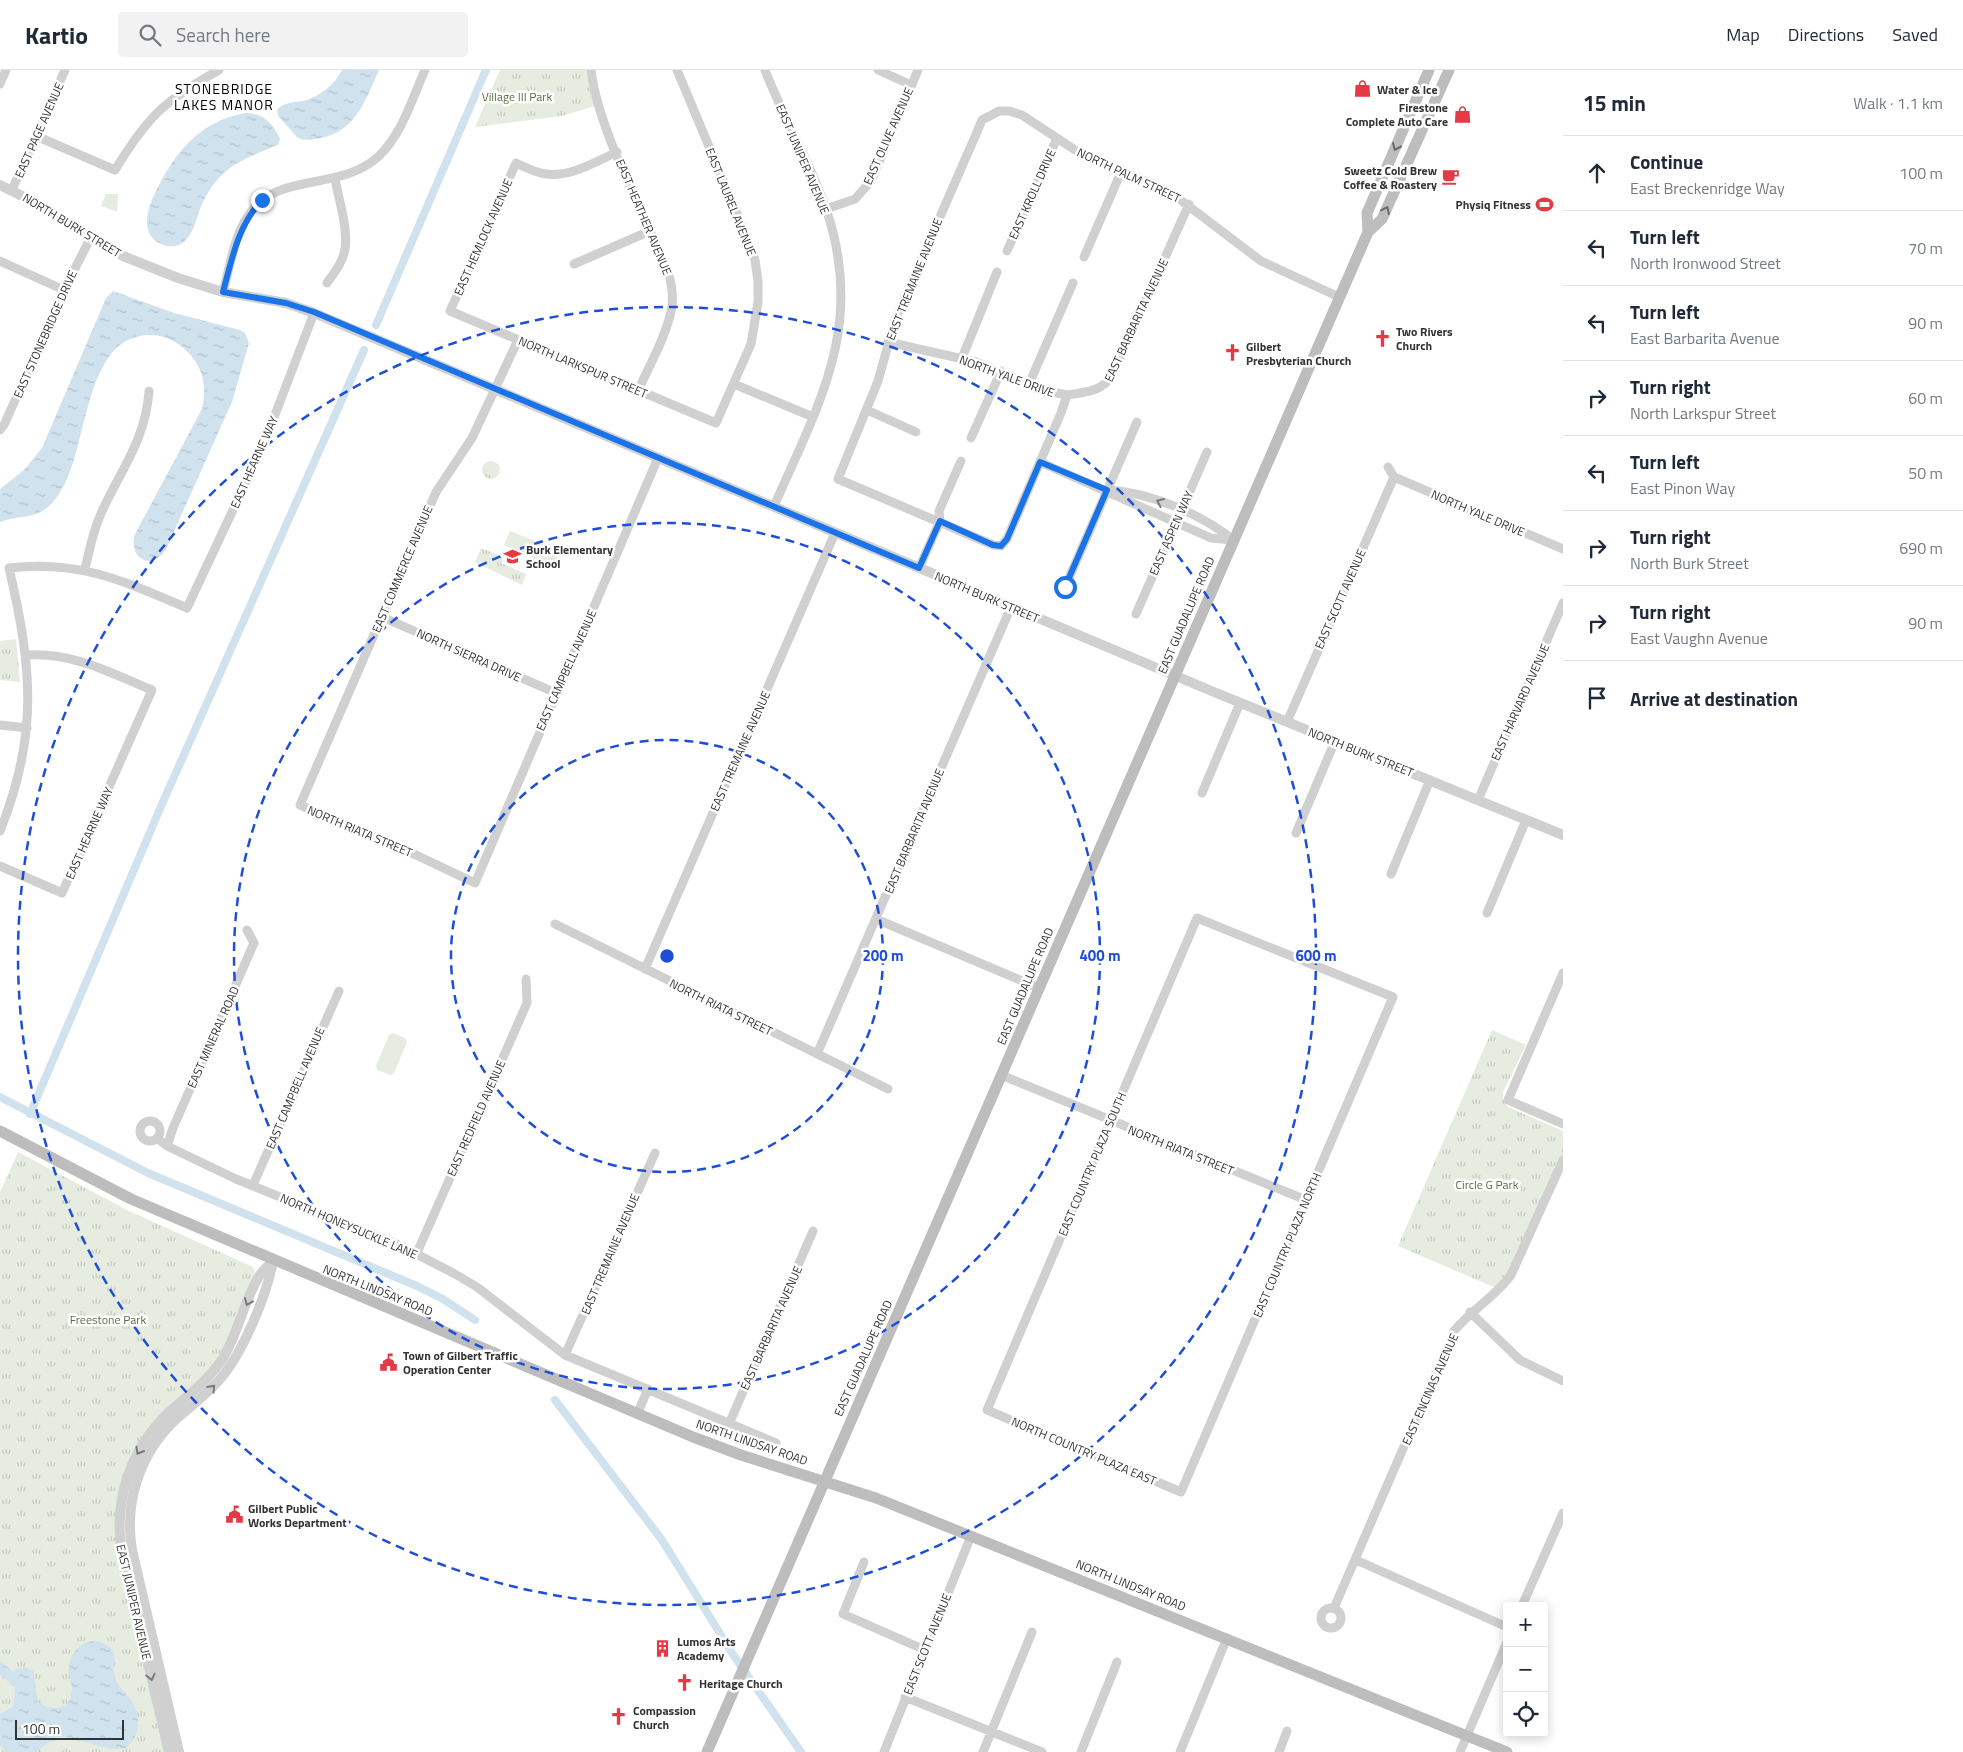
<!DOCTYPE html>
<meta charset="utf-8">
<style>
:root{--surface:#fff;--page:#f2f2f3;--text:#1f2937;--muted:#747a83;--line:#e0e1e3}
body{margin:0;font-family:"Titillium Web",sans-serif;background:var(--page);color:var(--text)}
.controls{position:absolute;right:15px;bottom:15px;display:grid;overflow:hidden;border-radius:5px;box-shadow:0 2px 12px #0003}
.controls button{width:45px;height:45px;display:grid;place-items:center;padding:0;border:0;border-bottom:1px solid var(--line);background:var(--surface);color:var(--text);font:25px sans-serif}
.scale{position:absolute;left:15px;bottom:12px;width:109px;box-sizing:border-box;padding-left:5px;border:2px solid #333;border-top:0;font-size:14px;line-height:18px;white-space:nowrap;color:#333;-webkit-text-stroke:4px #fff;paint-order:stroke}
.stop{position:absolute;width:15px;height:15px;margin:-11px;border:4px solid #1a73e8;border-radius:50%;background:#fff}
.stop.end{background:#1a73e8;border-color:#fff;box-shadow:0 1px 5px #0008}
.list{margin:0;padding:0;list-style:none}
h2{display:flex;justify-content:space-between;align-items:center;height:65px;margin:0;padding:0 20px;font-size:21px}
h2 small{font-size:16px;font-weight:400;color:var(--muted)}
.list li{display:grid;grid-template-columns:32px 1fr auto;gap:15px;align-items:center;box-sizing:border-box;height:75px;padding:0 20px;border-top:1px solid var(--line)}
.list b{display:block;font-size:19px;white-space:nowrap}
.list p{margin:0;font-size:16px;white-space:nowrap;color:var(--muted)}
.list em{font-size:16px;font-style:normal;color:var(--muted)}
.icon{flex:none;width:28px;height:28px;fill:none;stroke:currentColor;stroke-width:2;stroke-linecap:round;stroke-linejoin:round}
.map{position:relative;flex:none;width:1563px;height:1682px;overflow:hidden}
header{display:flex;align-items:center;gap:30px;box-sizing:border-box;height:70px;padding:0 25px;background:var(--surface);border-bottom:1px solid var(--line)}
header strong{font-size:24px}
nav{display:flex;gap:28px;margin-inline-start:auto;font-size:18px}
.search{width:350px;height:45px;background:var(--page);display:flex;align-items:center;gap:12px;box-sizing:border-box;padding:0 18px;border-radius:5px;color:var(--muted);font-size:19px}
main{display:flex}
aside{flex:1;background:var(--surface)}
.map>svg:first-child{display:block}
.grass{fill:#e6ecdf}
.park{fill:url(#park-tufts)}
.water{fill:url(#water-ripples)}
.lines{fill:none;stroke-linecap:round;stroke-linejoin:round}
.canal{stroke:#cfe2ee;stroke-width:8}
.minor{stroke:#d0d0d0;stroke-width:9}
.tertiary{stroke:#d0d0d0;stroke-width:10}
.secondary{stroke:#bdbdbd;stroke-width:11}
.oneway{stroke:#6a6a6a}
.oneway2{stroke:#7a7a7a}
.route{stroke:#1a73e8;stroke-width:6}
.ring{fill:none;stroke:#1d4ed8;stroke-width:2.5;stroke-dasharray:9 6}
.labels{text-anchor:middle;dominant-baseline:central;stroke-width:5;stroke-linejoin:round;paint-order:stroke}
.poi-label{font-size:12px;font-weight:bold;fill:#333;stroke:#fff;text-anchor:start}
.park-label{font-size:12px;fill:#56703f;stroke:#fff}
.street-label{font-size:12px;fill:#333;stroke:#fff}
.neighbourhood-label{font-size:14px;letter-spacing:1px;fill:#000;stroke:#fff}
.centre{fill:#1d4ed8;stroke:#fff;stroke-width:2.5}
.ring-label{font-size:15px;text-anchor:middle;font-weight:bold;fill:#1d4ed8;stroke:#fff;stroke-width:5;stroke-linejoin:round;paint-order:stroke}
</style>
<header>
<strong>Kartio</strong>
<div class="search"><svg class="icon" aria-label="search" viewBox="0 0 24 24"><circle cx="10" cy="10" r="6"/><path d="M15 15l6 6"/></svg>Search here</div>
<nav><a>Map</a><a>Directions</a><a>Saved</a></nav>
</header>
<main>
<div class="map">
<svg width="1563" height="1682" viewBox="0 0 1563 1682">
<defs>
<pattern id="park-tufts" width="24" height="20" patternUnits="userSpaceOnUse" patternTransform="scale(1.25)"><rect width="24" height="20" fill="#e6ecdf"/><path d="M3 7l-1-3M5 7V3M7 7l1-3M15 17l-1-3M17 17v-4M19 17l1-3" fill="none" stroke="#c6cbc0"/></pattern>
<pattern id="water-ripples" width="26" height="14" patternUnits="userSpaceOnUse" patternTransform="scale(1.25)"><rect width="26" height="14" fill="#cfe2ee"/><path d="M2 4q2-2 4 0t4 0M15 11q2-2 4 0t4 0" fill="none" stroke="#b2c2cd"/></pattern>
</defs>
<rect width="100%" height="100%" fill="#fff"/>
<!-- grass -->
<path class="grass" d="M510 461 535 471 528 486 504 475Z
M537 472 562 483 555 498 531 487Z
M393 963 405 968 407 972 394 1003 390 1005 377 1000 376 995 389 965Z"/>
<!-- park -->
<path class="park" d="M500 0H586L595 36 562 46 475 57Z
M106 124H118L117 142 101 136Z
M482 400a9 9 0 1 1 18 0a9 9 0 1 1-18 0Z
M481 478 503 487 501 493 526 504 522 515 475 492Z
M16 569 20 612 0 610V571Z
M1492 960 1526 975 1503 1022V1029L1508 1037 1563 1061V1084L1516 1193 1496 1218 1398 1176Z
M18 1082 129 1141 253 1197 255 1203 229 1270 210 1300 159 1347 117 1436 165 1682H0V1122Z"/>
<!-- water -->
<path class="water" d="M342 0H379C366 29 356 61 321 68 313 70 306 71 298 68L278 46 277 40C284 31 297 33 307 30 321 25 335 14 342 0Z
M245 43C263 43 273 53 280 69L278 75C244 89 222 95 204 130 196 144 196 164 181 174 176 177 169 177 163 175 139 166 147 140 155 123 175 82 199 52 245 43Z
M113 221 174 243 240 260 245 263 249 273 232 332 167 477 162 485 152 491C136 492 131 477 135 464L202 339C206 320 205 304 193 288 182 274 167 264 148 265 82 267 89 382 59 424 40 452 26 443 0 452V419L24 400 42 378 106 228Z
M99 1571C126 1582 108 1594 117 1612 121 1620 129 1626 133 1633 141 1647 140 1669 125 1678 100 1682 80 1666 56 1667L36 1682H7L0 1675V1644L14 1636 15 1618 0 1604V1591L12 1601 24 1597 33 1601 38 1632C52 1642 71 1641 72 1619 72 1614 70 1609 69 1604 68 1584 79 1570 99 1571Z"/>
<g class="lines">
<!-- canal -->
<path class="canal" d="M376 255 486 0
M0 1027 148 1103 417 1216 443 1229 475 1250
M30 1044 162 734 364 280
M555 1330 662 1470 734 1586 801 1682"/>
<!-- minor -->
<path class="minor" d="M591 0C597 50 629 114 650 161 661 185 675 208 672 236 668 263 649 296 638 321
M765 0C783 47 810 91 826 139 866 254 819 334 774 436
M878 0 911 15
M0 14 6 0
M36 66 115 100C148 46 164 31 219 0
M617 82C595 92 571 107 546 104 536 103 525 97 516 93L450 241 716 353 751 274 758 232V211L755 190 744 160 677 0
M12 120 65 0
M1189 134 1112 306C1101 322 1085 322 1067 325L1061 343 1007 469 1001 476 993 475 838 409 878 311 895 250 977 62 982 50 999 41H1009L1022 45 1075 80 1170 122 1261 191 1339 227
M826 139 855 129 871 111 918 0
M1007 181 1057 68
M1084 187 1122 100
M0 191 64 220
M574 194 650 161
M327 213C334 203 343 192 345 179 348 157 339 131 335 109
M223 222C230 197 234 164 250 143 280 101 340 122 379 86 402 64 412 29 425 0
M518 270 472 368 436 422 300 735 416 785 475 813 658 388
M888 272 976 292 1041 320 1067 325
M962 288 997 202
M734 314 813 347
M1029 314 1073 213
M867 340 916 362
M0 360 4 355 64 220 91 167
M971 368 1001 301
M1040 392 1211 468 1233 470
M1388 397 1394 407
M1394 407 1563 479
M1110 420C1150 423 1202 444 1233 470
M919 498 940 451 939 441 961 391
M85 499C90 478 94 457 104 437 123 397 146 367 149 321
M1065 517 1137 352
M1136 544 1207 382
M382 547 556 623
M1287 652 1394 407
M0 655 27 658
M1202 723 1240 633
M1478 730 1563 533
M0 761C39 664 32 597 9 498 80 490 124 511 187 538L263 376 314 243
M1296 763 1335 671
M0 796 62 823 152 620C111 603 73 582 27 585
M1391 804 1430 710
M1487 843 1526 750
M1197 848 1393 927 1181 1422 987 1340Z
M876 849 1039 918
M555 854 888 1019
M645 899 835 463
M1563 903 1508 1030 1563 1054
M817 984 1011 537
M1001 1005 1306 1130
M140 1061a10 10 0 1 1 20 0a10 10 0 1 1-20 0Z
M157 1068 167 1076 236 1109 401 1176 455 1204 477 1217 565 1285 776 1373
M167 1076 173 1058 254 873 247 860
M253 1115 339 921
M416 1185 527 933 526 909
M1470 1242 1520 1290 1563 1311
M565 1285 655 1083
M638 1342 648 1319
M729 1354 813 1161
M1356 1490 1507 1557
M864 1492 843 1544 925 1580
M1522 1536 1563 1443
M1321 1548a10 10 0 1 1 20 0a10 10 0 1 1-20 0Z
M1334 1538 1454 1261C1471 1240 1495 1227 1511 1205L1563 1090
M905 1627 1042 1682
M884 1682 971 1466
M983 1682 1032 1562
M1081 1682 1117 1592
M1180 1682 1227 1568
M1279 1682 1287 1661
M1460 1682 1507 1572"/>
<!-- tertiary -->
<path class="tertiary" d="M0 115 40 135 123 186 178 208 223 222 286 233 314 243 1214 622 1563 765
M169 1682 122 1483C113 1432 130 1380 167 1344 187 1326 208 1311 223 1288 239 1262 244 1229 260 1205 263 1200 269 1195 273 1191
M179 1682 132 1480C124 1431 140 1383 176 1349 192 1336 207 1324 221 1308 243 1282 267 1225 273 1191"/>
<!-- secondary -->
<path class="secondary" d="M1368 162 1382 149 1449 0
M0 1061 131 1129 693 1367 741 1385 876 1428 1507 1682
M707 1682 1368 162 1367 143 1429 0"/>
</g>
<!-- one-way arrows -->
<defs><path id="oneway-chevron" d="M-2-3.5L2.5 0L-2 3.5" fill="none" stroke-width="1.6" stroke-linecap="round" stroke-linejoin="round" transform="scale(1.25)"/></defs>
<g class="oneway">
<use href="#oneway-chevron" transform="translate(1396 77) rotate(114)"/>
<use href="#oneway-chevron" transform="translate(1386 140) rotate(-65)"/>
</g>
<g class="oneway2">
<use href="#oneway-chevron" transform="translate(1160 432) rotate(-157)"/>
<use href="#oneway-chevron" transform="translate(248 1232) rotate(113)"/>
<use href="#oneway-chevron" transform="translate(212 1318) rotate(-48)"/>
<use href="#oneway-chevron" transform="translate(139 1381) rotate(120)"/>
<use href="#oneway-chevron" transform="translate(151 1607) rotate(77)"/>
</g>
<g class="lines">
<!-- route -->
<path class="route" d="M262 130C238 155 232 189 223 222L286 233 314 242 919 498 940 451 993 475 1001 476 1007 469 1040 392 1107 420 1065 517"/>
</g>
<!-- distance rings -->
<g class="ring">
<circle cx="667" cy="886" r="216"/>
<circle cx="667" cy="886" r="433"/>
<circle cx="667" cy="886" r="649"/>
</g>
<!-- icons -->
<defs>
<symbol id="shop-bare" viewBox="-9 -9 18 18"><path d="M-5-2.5h2.3a2.7 3.5 0 0 1 5.4 0H5L5.5 6h-11ZM-1.5-2.5h3a1.5 2.3 0 0 0-3 0Z" fill="#e63946" stroke="#fff" stroke-width="2.5" paint-order="stroke"/></symbol>
<symbol id="cafe-bare" viewBox="-9 -9 18 18"><path d="M-5.5-4.5H6V0H3Q3 3.5 0 3.5H-2.5Q-5.5 3.5-5.5 0ZM3-3.2v2h1.7v-2ZM-6 4.5H4V6H-6Z" fill="#e63946" stroke="#fff" stroke-width="2.5" paint-order="stroke"/></symbol>
<symbol id="stadium-bare" viewBox="-9 -9 18 18"><path d="M0-5a6.5 5 0 1 0 0 10a6.5 5 0 1 0 0-10ZM-3.5-1.8h7v3.6h-7Z" fill="#e63946" stroke="#fff" stroke-width="2.5" paint-order="stroke"/></symbol>
<symbol id="church-bare" viewBox="-9 -9 18 18"><path d="M-1.2-6h2.4v3.5h3.3v2.4h-3.3V6h-2.4V-.1h-3.3v-2.4h3.3Z" fill="#e63946" stroke="#fff" stroke-width="2.5" paint-order="stroke"/></symbol>
<symbol id="school-bare" viewBox="-9 -9 18 18"><path d="M0-5L7-2L0 1L-7-2ZM-4 1L0 2.5L4 1V4Q0 6-4 4Z" fill="#e63946" stroke="#fff" stroke-width="2.5" paint-order="stroke"/></symbol>
<symbol id="civic-bare" viewBox="-9 -9 18 18"><path d="M-.6-6.5H3V-4.5H.6V-3L4-1V1h2V6H-6V1h2V-1L-.6-3ZM-1.2 2.5V6h2.4V2.5Z" fill="#e63946" stroke="#fff" stroke-width="2.5" paint-order="stroke"/></symbol>
<symbol id="building-bare" viewBox="-9 -9 18 18"><path d="M-4-6H4V6H1V3H-1V6H-4ZM-2.5-4.3h1.7v1.8h-1.7ZM.8-4.3h1.7v1.8H.8ZM-2.5-1h1.7V.8h-1.7ZM.8-1h1.7V.8H.8Z" fill="#e63946" stroke="#fff" stroke-width="2.5" paint-order="stroke"/></symbol>
</defs>
<g fill-rule="evenodd">
<use href="#shop-bare" x="1350" y="6" width="25" height="25"/>
<use href="#shop-bare" x="1450" y="32" width="25" height="25"/>
<use href="#cafe-bare" x="1438" y="94" width="25" height="25"/>
<use href="#stadium-bare" x="1532" y="122" width="25" height="25"/>
<use href="#church-bare" x="1370" y="256" width="25" height="25"/>
<use href="#church-bare" x="1220" y="270" width="25" height="25"/>
<use href="#school-bare" x="500" y="474" width="25" height="25"/>
<use href="#civic-bare" x="376" y="1280" width="25" height="25"/>
<use href="#civic-bare" x="222" y="1432" width="25" height="25"/>
<use href="#building-bare" x="650" y="1566" width="25" height="25"/>
<use href="#church-bare" x="672" y="1600" width="25" height="25"/>
<use href="#church-bare" x="606" y="1634" width="25" height="25"/>
</g>
<g class="labels">
<!-- poi labels -->
<g class="poi-label">
<text x="1377" y="19">Water &amp; Ice</text>
<text x="1448" y="37" text-anchor="end">Firestone<tspan x="1448" dy="14">Complete Auto Care</tspan></text>
<text x="1437" y="100" text-anchor="end">Sweetz Cold Brew<tspan x="1437" dy="14">Coffee &amp; Roastery</tspan></text>
<text x="1531" y="134" text-anchor="end">Physiq Fitness</text>
<text x="1396" y="261">Two Rivers<tspan x="1396" dy="14">Church</tspan></text>
<text x="1246" y="276">Gilbert<tspan x="1246" dy="14">Presbyterian Church</tspan></text>
<text x="526" y="479">Burk Elementary<tspan x="526" dy="14">School</tspan></text>
<text x="403" y="1285">Town of Gilbert Traffic<tspan x="403" dy="14">Operation Center</tspan></text>
<text x="248" y="1438">Gilbert Public<tspan x="248" dy="14">Works Department</tspan></text>
<text x="677" y="1571">Lumos Arts<tspan x="677" dy="14">Academy</tspan></text>
<text x="699" y="1613">Heritage Church</text>
<text x="633" y="1640">Compassion<tspan x="633" dy="14">Church</tspan></text>
</g>
<!-- park labels -->
<g class="park-label">
<text x="517" y="26">Village III Park</text>
<text x="1487" y="1114">Circle G Park</text>
<text x="108" y="1249">Freestone Park</text>
</g>
<!-- street labels -->
<g class="street-label">
<text transform="translate(39 60) rotate(-66)">EAST PAGE AVENUE</text>
<text transform="translate(888 66) rotate(-66)">EAST OLIVE AVENUE</text>
<text transform="translate(803 89) rotate(67)">EAST JUNIPER AVENUE</text>
<text transform="translate(1129 105) rotate(25)">NORTH PALM STREET</text>
<text transform="translate(1032 124) rotate(-66)">EAST KROLL DRIVE</text>
<text transform="translate(731 132) rotate(68)">EAST LAUREL AVENUE</text>
<text transform="translate(644 147) rotate(67)">EAST HEATHER AVENUE</text>
<text transform="translate(72 155) rotate(31)">NORTH BURK STREET</text>
<text transform="translate(483 167) rotate(-66)">EAST HEMLOCK AVENUE</text>
<text transform="translate(914 209) rotate(-68)">EAST TREMAINE AVENUE</text>
<text transform="translate(1136 250) rotate(-65)">EAST BARBARITA AVENUE</text>
<text transform="translate(45 264) rotate(-66)">EAST STONEBRIDGE DRIVE</text>
<text transform="translate(583 297) rotate(23)">NORTH LARKSPUR STREET</text>
<text transform="translate(1007 306) rotate(20)">NORTH YALE DRIVE</text>
<text transform="translate(254 392) rotate(-66)">EAST HEARNE WAY</text>
<text transform="translate(1478 443) rotate(23)">NORTH YALE DRIVE</text>
<text transform="translate(1171 463) rotate(-66)">EAST ASPEN WAY</text>
<text transform="translate(402 499) rotate(-67)">EAST COMMERCE AVENUE</text>
<text transform="translate(987 527) rotate(23)">NORTH BURK STREET</text>
<text transform="translate(1340 529) rotate(-66)">EAST SCOTT AVENUE</text>
<text transform="translate(1186 545) rotate(-67)">EAST GUADALUPE ROAD</text>
<text transform="translate(469 585) rotate(24)">NORTH SIERRA DRIVE</text>
<text transform="translate(566 600) rotate(-66)">EAST CAMPBELL AVENUE</text>
<text transform="translate(1520 632) rotate(-66)">EAST HARVARD AVENUE</text>
<text transform="translate(740 681) rotate(-66)">EAST TREMAINE AVENUE</text>
<text transform="translate(1361 682) rotate(22)">NORTH BURK STREET</text>
<text transform="translate(360 761) rotate(23)">NORTH RIATA STREET</text>
<text transform="translate(914 761) rotate(-67)">EAST BARBARITA AVENUE</text>
<text transform="translate(89 763) rotate(-66)">EAST HEARNE WAY</text>
<text transform="translate(1025 916) rotate(-67)">EAST GUADALUPE ROAD</text>
<text transform="translate(721 937) rotate(26)">NORTH RIATA STREET</text>
<text transform="translate(213 967) rotate(-66)">EAST MINERAL ROAD</text>
<text transform="translate(295 1018) rotate(-67)">EAST CAMPBELL AVENUE</text>
<text transform="translate(476 1048) rotate(-66)">EAST REDFIELD AVENUE</text>
<text transform="translate(1181 1080) rotate(22)">NORTH RIATA STREET</text>
<text transform="translate(1092 1094) rotate(-67)">EAST COUNTRY PLAZA SOUTH</text>
<text transform="translate(349 1156) rotate(23)">NORTH HONEYSUCKLE LANE</text>
<text transform="translate(1287 1175) rotate(-67)">EAST COUNTRY PLAZA NORTH</text>
<text transform="translate(610 1184) rotate(-67)">EAST TREMAINE AVENUE</text>
<text transform="translate(378 1220) rotate(22)">NORTH LINDSAY ROAD</text>
<text transform="translate(771 1258) rotate(-66)">EAST BARBARITA AVENUE</text>
<text transform="translate(863 1288) rotate(-66)">EAST GUADALUPE ROAD</text>
<text transform="translate(1430 1319) rotate(-66)">EAST ENCINAS AVENUE</text>
<text transform="translate(752 1372) rotate(19)">NORTH LINDSAY ROAD</text>
<text transform="translate(1084 1381) rotate(23)">NORTH COUNTRY PLAZA EAST</text>
<text transform="translate(1131 1515) rotate(22)">NORTH LINDSAY ROAD</text>
<text transform="translate(134 1532) rotate(77)">EAST JUNIPER AVENUE</text>
<text transform="translate(927 1574) rotate(-68)">EAST SCOTT AVENUE</text>
</g>
<!-- neighbourhood labels -->
<g class="neighbourhood-label">
<text x="224" y="18">STONEBRIDGE<tspan x="224" dy="16">LAKES MANOR</tspan></text>
</g>
</g>
<circle cx="667" cy="886" r="8" class="centre"/>
<g class="ring-label">
<text x="883" y="891">200 m</text>
<text x="1100" y="891">400 m</text>
<text x="1316" y="891">600 m</text>
</g>
</svg>
<div class="controls">
<button>+</button>
<button>−</button>
<button><svg class="icon" aria-label="locate" viewBox="0 0 24 24"><circle cx="12" cy="12" r="6"/><path d="M12 2v4M12 18v4M2 12h4M18 12h4"/></svg></button>
</div>
<div class="scale">100 m</div>
<div class="stop" style="left:1065px;top:517px"></div>
<div class="stop end" style="left:262px;top:130px"></div>
</div>
<aside>
<h2>15 min<small>Walk · 1.1 km</small></h2>
<ul class="list">
<li><svg class="icon" aria-label="ahead" viewBox="0 0 24 24"><path d="M12 20V5M6 11l6-6 6 6"/></svg><div><b>Continue</b><p>East Breckenridge Way</p></div><em>100 m</em></li>
<li><svg class="icon" aria-label="left" viewBox="0 0 24 24"><path d="M17 20v-9H6M10 6l-5 5 5 5"/></svg><div><b>Turn left</b><p>North Ironwood Street</p></div><em>70 m</em></li>
<li><svg class="icon" aria-label="left" viewBox="0 0 24 24"><path d="M17 20v-9H6M10 6l-5 5 5 5"/></svg><div><b>Turn left</b><p>East Barbarita Avenue</p></div><em>90 m</em></li>
<li><svg class="icon" aria-label="right" viewBox="0 0 24 24"><path d="M7 20v-9h11M14 6l5 5-5 5"/></svg><div><b>Turn right</b><p>North Larkspur Street</p></div><em>60 m</em></li>
<li><svg class="icon" aria-label="left" viewBox="0 0 24 24"><path d="M17 20v-9H6M10 6l-5 5 5 5"/></svg><div><b>Turn left</b><p>East Pinon Way</p></div><em>50 m</em></li>
<li><svg class="icon" aria-label="right" viewBox="0 0 24 24"><path d="M7 20v-9h11M14 6l5 5-5 5"/></svg><div><b>Turn right</b><p>North Burk Street</p></div><em>690 m</em></li>
<li><svg class="icon" aria-label="right" viewBox="0 0 24 24"><path d="M7 20v-9h11M14 6l5 5-5 5"/></svg><div><b>Turn right</b><p>East Vaughn Avenue</p></div><em>90 m</em></li>
<li><svg class="icon" aria-label="arrive" viewBox="0 0 24 24"><path d="M6 21V4h12l-3 4 3 4H6"/></svg><div><b>Arrive at destination</b></div></li>
</ul>
</aside>
</main>
